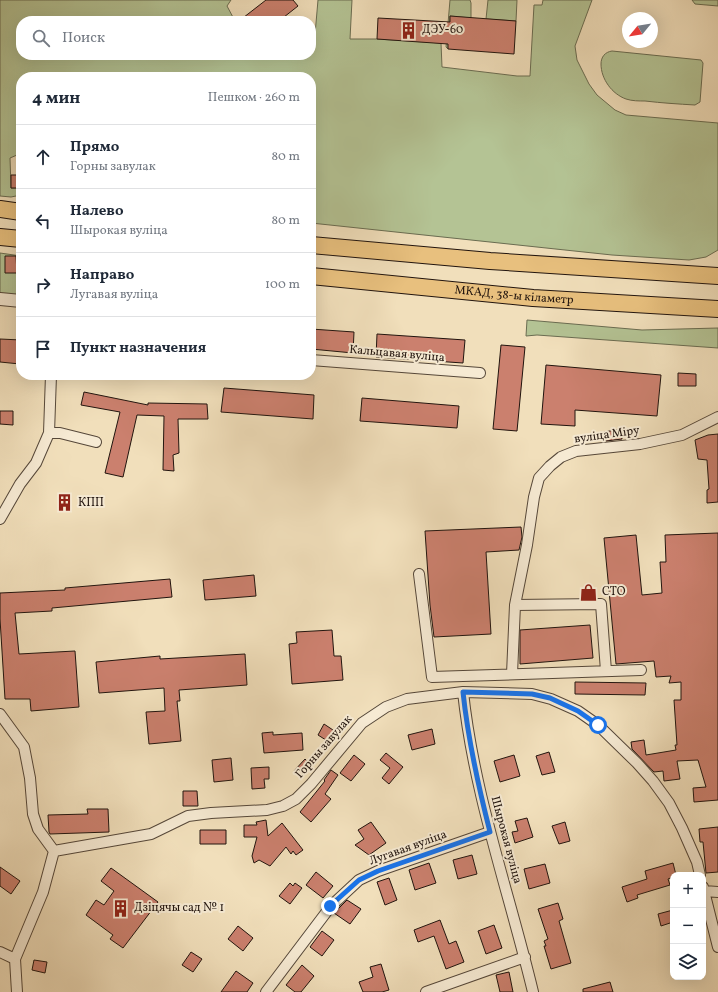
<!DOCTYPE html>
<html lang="ru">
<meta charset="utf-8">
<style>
:root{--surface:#fff;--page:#f2f2f3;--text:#1f2937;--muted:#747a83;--line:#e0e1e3}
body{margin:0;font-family:Vollkorn,serif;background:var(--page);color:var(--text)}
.controls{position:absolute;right:12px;bottom:12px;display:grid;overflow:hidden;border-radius:8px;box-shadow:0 4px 16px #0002}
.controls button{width:36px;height:36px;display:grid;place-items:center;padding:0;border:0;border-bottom:1px solid var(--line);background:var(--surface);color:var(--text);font:20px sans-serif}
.compass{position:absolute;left:622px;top:12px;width:36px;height:36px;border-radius:50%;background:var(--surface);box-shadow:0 4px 16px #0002;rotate:240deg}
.stop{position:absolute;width:12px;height:12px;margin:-9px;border:3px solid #1a73e8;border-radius:50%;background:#fff}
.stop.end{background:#1a73e8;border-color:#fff;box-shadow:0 1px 4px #0008}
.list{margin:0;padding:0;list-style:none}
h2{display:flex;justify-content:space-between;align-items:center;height:52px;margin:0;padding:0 16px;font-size:17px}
h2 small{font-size:13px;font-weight:400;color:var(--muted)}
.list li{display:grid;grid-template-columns:26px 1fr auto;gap:12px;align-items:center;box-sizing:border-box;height:64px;padding:0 16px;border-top:1px solid var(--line)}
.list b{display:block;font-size:15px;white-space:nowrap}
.list p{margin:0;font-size:13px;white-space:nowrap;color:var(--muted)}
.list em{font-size:13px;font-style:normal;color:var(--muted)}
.icon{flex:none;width:22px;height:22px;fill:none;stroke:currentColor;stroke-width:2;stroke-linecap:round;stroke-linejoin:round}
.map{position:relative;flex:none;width:718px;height:992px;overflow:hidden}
.search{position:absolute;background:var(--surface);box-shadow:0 4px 16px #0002;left:16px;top:16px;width:300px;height:44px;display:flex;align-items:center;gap:10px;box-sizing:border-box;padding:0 14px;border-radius:16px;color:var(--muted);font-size:15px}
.panel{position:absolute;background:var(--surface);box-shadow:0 4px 16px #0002;left:16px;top:72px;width:300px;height:308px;border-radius:16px}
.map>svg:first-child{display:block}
.green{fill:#b4c394;stroke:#6a6c51}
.building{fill:#cb806e;stroke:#21140e}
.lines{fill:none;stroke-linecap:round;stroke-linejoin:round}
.minor-casing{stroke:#554739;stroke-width:12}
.tertiary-casing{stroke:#554739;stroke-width:14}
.trunk-casing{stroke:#21140e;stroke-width:18}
.minor{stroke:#f6ead3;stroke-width:10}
.tertiary{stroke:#f6ead3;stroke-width:12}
.trunk{stroke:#e8c07e;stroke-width:16}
.route{stroke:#1a73e8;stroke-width:5}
.labels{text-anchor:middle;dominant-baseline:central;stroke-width:4;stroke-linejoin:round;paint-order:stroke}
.poi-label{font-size:12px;fill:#21140e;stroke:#f6ead3;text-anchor:start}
.street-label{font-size:12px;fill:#21140e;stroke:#f6ead3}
</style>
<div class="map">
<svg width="718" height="992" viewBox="0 0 718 992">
<rect width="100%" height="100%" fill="#f1dfbb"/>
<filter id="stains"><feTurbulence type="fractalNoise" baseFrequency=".005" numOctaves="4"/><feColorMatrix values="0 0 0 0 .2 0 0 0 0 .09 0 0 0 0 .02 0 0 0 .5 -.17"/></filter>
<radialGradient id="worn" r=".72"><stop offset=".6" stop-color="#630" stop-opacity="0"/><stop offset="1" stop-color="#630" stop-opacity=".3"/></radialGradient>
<!-- green -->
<path class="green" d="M0 0H231L227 6 235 21H21V55H311V46H314L318 0H352L350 39H377L441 43 442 67 517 76H530L534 5H542L543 0H592L575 46 577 60 589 84 597 95 615 110 626 115 718 123V250L706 257 689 260 612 255 311 223V77H21V158L17 155 10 158 11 188H21V195L11 197 0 196Z
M450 0H470L471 3V18L450 16 448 49 446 47Z
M488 0H517L516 21 486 19Z
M692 0H718V6L695 4Z
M612 51 701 60 703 63 700 102 695 105C678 104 662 103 645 101 639 101 632 101 626 99 612 94 601 79 601 64 601 57 605 52 612 51Z
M0 253 21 256V296L0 294Z
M527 320 642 330 718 328V348L537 335 526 336Z"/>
<!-- building -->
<path class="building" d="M266 0H293L298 6 279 21H239Z
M450 16 516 21 514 54 448 49V44L377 39 378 18 450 22Z
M11 175H21V188H11Z
M5 256H16L17 273H5Z
M311 329 354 332 353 353 311 349Z
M377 334 465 340 463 363 376 357Z
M0 339 21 340 20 364 0 362Z
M501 345 525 347 517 431 493 429Z
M546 365 661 375 657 416 575 410V426L541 424Z
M678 373 696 374V386H678Z
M224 388 314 395 313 419 221 412Z
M84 392 148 405V403L207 404 208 419H178L179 453 173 455 174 471 163 470 164 416 137 415 123 477 105 473 120 412 81 405Z
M362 398 459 406 457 428 360 421Z
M0 411H13V425L0 424Z
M621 429 622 439 606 441 604 432Z
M718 434V502L707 503V490L709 489 707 460 698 459 695 440 708 435Z
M60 496H70V510H61Z
M521 527 522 537 519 550 486 552 491 634 434 637 430 605 425 531Z
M718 533V800L694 802 693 788 706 787 698 760 677 761 680 779 664 781 663 771 654 772 632 749 631 742 644 740 646 755 676 750 675 745H677L674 700H681V682L669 683 671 676 656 677 654 661 616 664 604 538 636 535 642 595 662 593 660 562H666L665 535Z
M254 575 256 596 205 600 203 580Z
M170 579 172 597 52 608V611L15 613 19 654 75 651 79 707 31 711 30 699H5L0 619V593L65 590V588Z
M590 625 593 658 520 664V630Z
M332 630 334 656H341L343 680 292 684 289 644 297 643 296 632Z
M245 654 247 685 179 690 180 701H177L181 741 149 744 146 712 165 711 164 688 99 693 96 662 160 656V659Z
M575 682 646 683 645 695 575 694Z
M324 724 336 732 329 742 318 735Z
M432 729 435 744 412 750 408 735Z
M273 732V735L302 733 303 750 264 753 262 733Z
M549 752 555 772 542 775 536 756Z
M386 753 403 767 389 784 382 778 390 768 380 760Z
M354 755 365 764 351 781 340 773Z
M514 755 520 776 500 782 494 761Z
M231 758 233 780 214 782 212 760Z
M305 759 312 766 301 778 294 771Z
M269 767V779H264L265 788 252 789 251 768Z
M331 770 338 775 325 794 331 799 311 822 300 812 325 781 324 780Z
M183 791H197L198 806H183Z
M87 809H108L109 832 50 834 49 832 48 815 88 814Z
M527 818 533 837 515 843 512 832 518 831 515 821Z
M266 820 268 836 282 823 303 850 296 855 293 851 291 854 286 847 270 866 259 860 254 863 252 856 257 837H244V825H257L256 822Z
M371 822 386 843 369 855 355 845 364 839 358 830Z
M565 822 570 841 559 844 552 826Z
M718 827V872L706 873 703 842H700L699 829Z
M200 830H226V844H200Z
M472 855 477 874 458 879 453 860Z
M429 863 436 883 415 890 409 870Z
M673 863 676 875H673V877L668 879 670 885 637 895 638 898 627 902 622 887 647 879 645 871Z
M545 864 550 883 529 889 524 869Z
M0 867 20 881 11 894 0 886Z
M111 868 158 902 123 948 110 939 113 935 86 915 96 900 104 905 114 891 101 881Z
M316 872 333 886 323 898 306 885Z
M389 878 397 900 385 905 377 882Z
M290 883 293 886 295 883 302 888 290 904 279 896Z
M347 900 361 909 350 924 334 913Z
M558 903 563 919 559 921 571 963 551 969 544 946H546L544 941 548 939 538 909Z
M673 910V922L661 926 658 914Z
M440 920 449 944 456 941 464 962 446 969 434 936 418 942 414 930Z
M494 925 502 948 486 954 478 931Z
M238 926 253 938 243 951 228 939Z
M322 931 334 940 322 956 310 947Z
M191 952 202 959 193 972 182 965Z
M34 960 47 962 45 973 32 970Z
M381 964 389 990 382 992H363L359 982 373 977 370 967Z
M302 965 314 976 301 992H295L286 985Z
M236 971 253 983 247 992H221Z
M509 972 513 992H500L496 975Z
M610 982 613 992H583V989Z"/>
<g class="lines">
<defs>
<path id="minor" d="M311 360 480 373
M49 433H60L96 442
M0 519 20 484 36 463 49 433 51 375
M419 574 432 677 641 670
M515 605 527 545 534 497 539 478 550 466 561 457 576 451 640 444 682 435 718 417
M512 674 515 605 601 604 606 671
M463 692C474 795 509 892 533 992
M0 714 24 747 30 778 33 814 38 829 54 851
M54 851 151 834 188 816 211 813 267 810 283 806 296 799 311 784 362 723 386 707 407 699 463 692 532 694 551 699 578 711 598 725 637 763 653 781 669 803 682 828 697 862 700 875
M703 887 718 947
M704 891 718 892
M0 952 15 959
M17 992 15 959 43 892 54 851
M266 992 331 906 359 880 378 871 490 832
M426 992 525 957"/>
<path id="tertiary" d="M0 299 21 301"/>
<g id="trunk">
<path d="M0 209 21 212"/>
<path d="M0 237 21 239"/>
<path d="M311 245 490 261 718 276"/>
<path id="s1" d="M311 276 533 298 718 309"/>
</g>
</defs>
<!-- minor casing -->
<use href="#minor" class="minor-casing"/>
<!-- tertiary casing -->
<use href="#tertiary" class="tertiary-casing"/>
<!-- trunk casing -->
<use href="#trunk" class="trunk-casing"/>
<!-- minor -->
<use href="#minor" class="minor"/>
<!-- tertiary -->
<use href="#tertiary" class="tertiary"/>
<!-- trunk -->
<use href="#trunk" class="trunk"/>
</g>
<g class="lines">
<!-- route -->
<path class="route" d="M330 906 359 880 378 871 490 832C478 785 468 740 463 692L532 694 550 698 578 711 598 725"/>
</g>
<!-- icons -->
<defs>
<symbol id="building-bare" viewBox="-9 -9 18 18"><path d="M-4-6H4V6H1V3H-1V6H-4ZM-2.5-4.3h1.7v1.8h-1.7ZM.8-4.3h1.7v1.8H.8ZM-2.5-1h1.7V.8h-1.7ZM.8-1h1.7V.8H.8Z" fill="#8f2418" stroke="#f6ead3" stroke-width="2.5" paint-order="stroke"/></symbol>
<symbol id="shop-bare" viewBox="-9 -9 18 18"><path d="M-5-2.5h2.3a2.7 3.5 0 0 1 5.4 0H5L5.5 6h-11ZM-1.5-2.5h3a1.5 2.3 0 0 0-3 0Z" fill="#8f2418" stroke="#f6ead3" stroke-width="2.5" paint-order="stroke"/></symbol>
</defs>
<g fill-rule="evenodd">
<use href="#building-bare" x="396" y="18" width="25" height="25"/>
<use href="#building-bare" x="52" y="490" width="25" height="25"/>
<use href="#shop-bare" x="576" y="580" width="25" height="25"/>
<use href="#building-bare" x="108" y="896" width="25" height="25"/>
</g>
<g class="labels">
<!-- poi labels -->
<g class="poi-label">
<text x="422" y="30">ДЭУ-60</text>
<text x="78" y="503">КПП</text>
<text x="602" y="592">СТО</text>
<text x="134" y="908">Дзіцячы сад № 1</text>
</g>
<!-- street labels -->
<g class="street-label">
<text stroke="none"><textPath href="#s1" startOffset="204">МКАД, 38-ы кіламетр</textPath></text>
<text transform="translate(397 354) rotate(5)">Кальцавая вуліца</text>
<text transform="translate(607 435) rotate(-8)">вуліца Міру</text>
<text transform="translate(324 747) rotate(-49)">Горны завулак</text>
<text transform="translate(506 840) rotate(75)">Шырокая вуліца</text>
<text transform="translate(408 848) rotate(-20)">Лугавая вуліца</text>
</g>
</g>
<rect width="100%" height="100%" filter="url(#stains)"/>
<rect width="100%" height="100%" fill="url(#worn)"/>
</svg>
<div class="controls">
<button>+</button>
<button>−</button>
<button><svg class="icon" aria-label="layers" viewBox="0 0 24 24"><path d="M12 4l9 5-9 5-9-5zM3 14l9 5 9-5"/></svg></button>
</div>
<svg class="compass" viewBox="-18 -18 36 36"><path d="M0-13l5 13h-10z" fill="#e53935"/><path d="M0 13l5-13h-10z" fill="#747a83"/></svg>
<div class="stop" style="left:598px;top:725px"></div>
<div class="stop end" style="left:330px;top:906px"></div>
<div class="search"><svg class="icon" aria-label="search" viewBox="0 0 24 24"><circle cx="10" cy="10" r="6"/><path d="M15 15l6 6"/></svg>Поиск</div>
<section class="panel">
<h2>4 мин<small>Пешком · 260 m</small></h2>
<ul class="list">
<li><svg class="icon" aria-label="ahead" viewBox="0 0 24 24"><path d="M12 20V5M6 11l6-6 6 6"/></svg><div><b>Прямо</b><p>Горны завулак</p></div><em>80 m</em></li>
<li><svg class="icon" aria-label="left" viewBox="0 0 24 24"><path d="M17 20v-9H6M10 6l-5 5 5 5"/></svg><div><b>Налево</b><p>Шырокая вуліца</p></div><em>80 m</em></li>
<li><svg class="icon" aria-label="right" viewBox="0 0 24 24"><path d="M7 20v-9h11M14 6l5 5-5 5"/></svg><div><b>Направо</b><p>Лугавая вуліца</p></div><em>100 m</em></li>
<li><svg class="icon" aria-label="arrive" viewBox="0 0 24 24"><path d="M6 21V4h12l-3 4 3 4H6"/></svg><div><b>Пункт назначения</b></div></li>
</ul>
</section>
</div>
